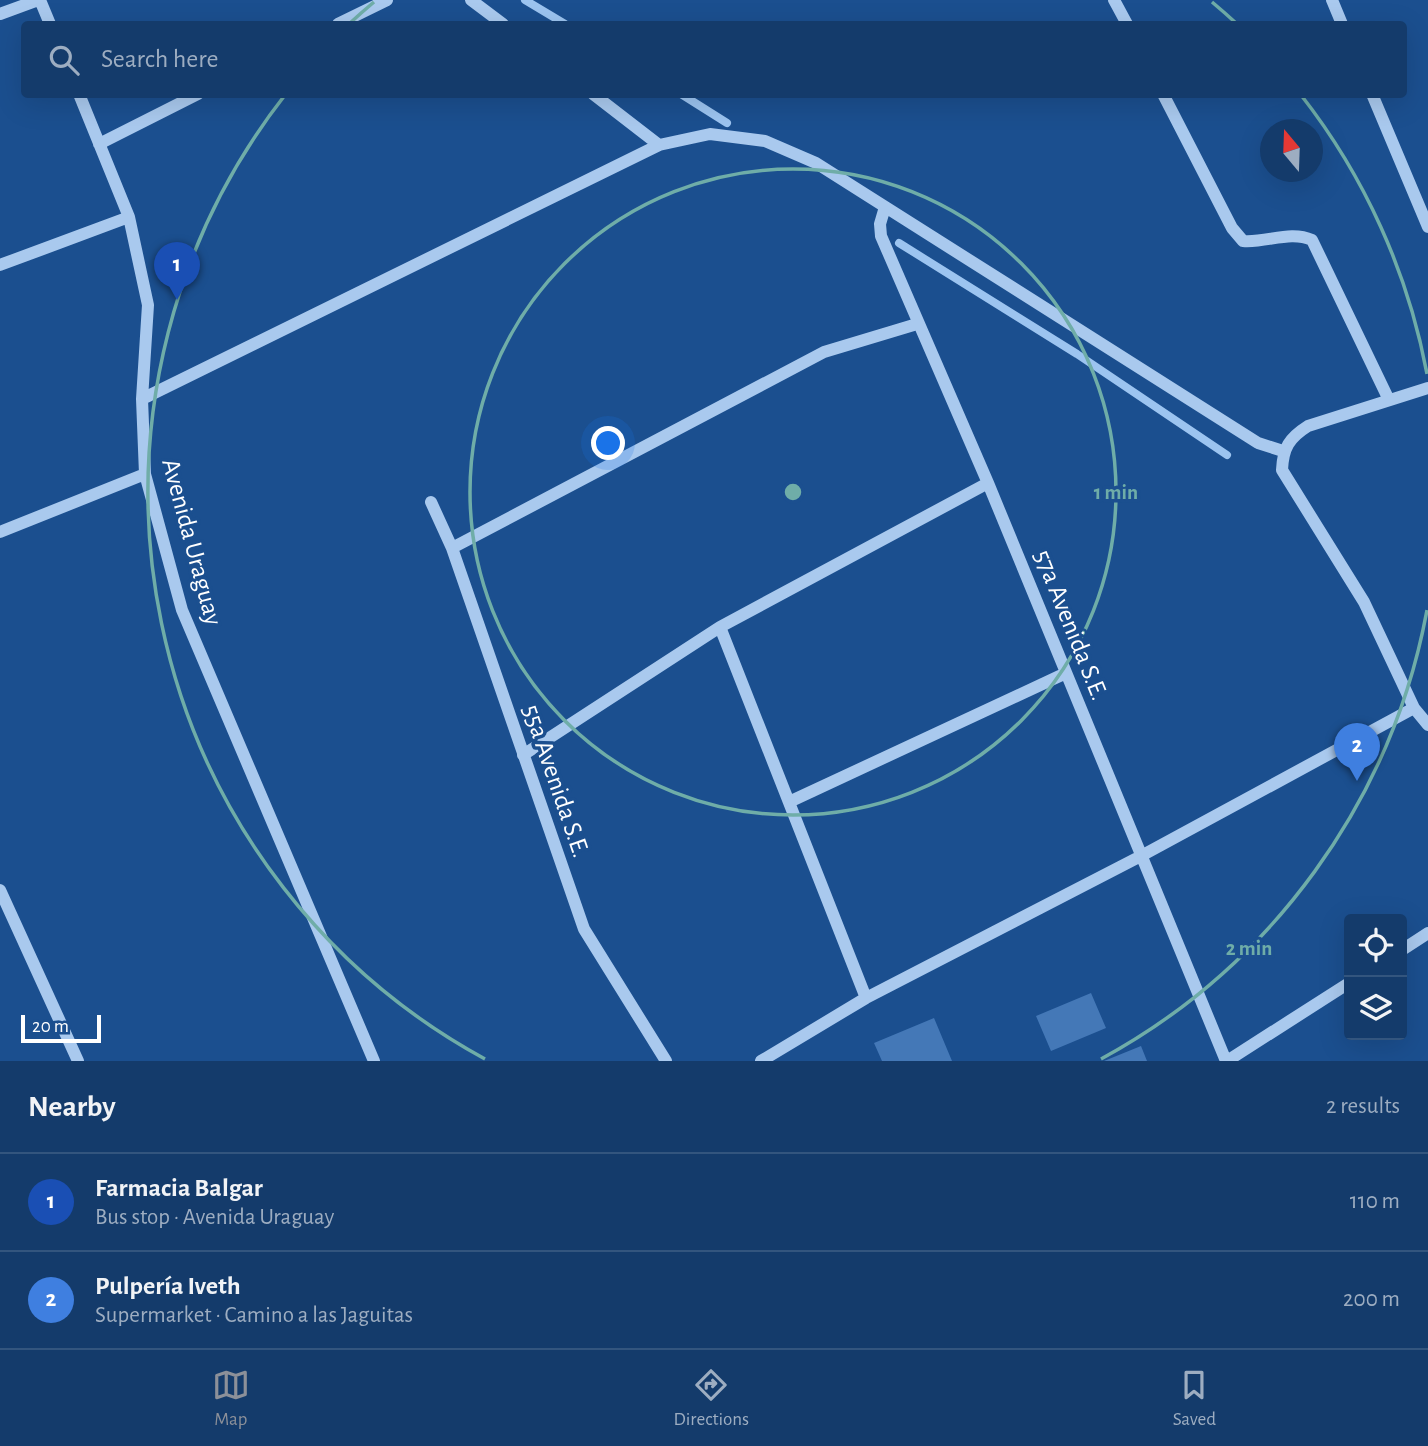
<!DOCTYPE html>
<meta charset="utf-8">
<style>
:root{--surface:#143b6b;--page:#1d4271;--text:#f1f3f6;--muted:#9dadc1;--line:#33557e;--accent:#8c9099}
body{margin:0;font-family:"Alegreya Sans",sans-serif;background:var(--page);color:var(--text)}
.controls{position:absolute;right:21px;bottom:21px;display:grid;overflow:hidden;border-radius:7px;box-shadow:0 7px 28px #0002}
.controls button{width:63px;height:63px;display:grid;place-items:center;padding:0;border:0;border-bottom:2px solid var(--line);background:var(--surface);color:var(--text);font:35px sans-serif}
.compass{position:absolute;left:1260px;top:119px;width:63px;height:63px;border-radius:50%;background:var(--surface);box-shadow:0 7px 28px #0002;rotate:341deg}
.scale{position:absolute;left:21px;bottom:18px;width:80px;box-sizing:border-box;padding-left:7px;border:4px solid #fff;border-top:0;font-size:19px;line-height:24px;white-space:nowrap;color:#fff;-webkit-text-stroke:5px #1b4f8f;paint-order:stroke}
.you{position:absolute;left:609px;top:444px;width:24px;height:24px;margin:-18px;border:5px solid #fff;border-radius:50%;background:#1a73e8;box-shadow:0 0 0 10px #1a73e833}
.badge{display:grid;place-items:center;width:46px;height:46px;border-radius:50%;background:var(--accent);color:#fff;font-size:23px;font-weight:700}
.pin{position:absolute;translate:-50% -58px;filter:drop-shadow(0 2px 4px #0008)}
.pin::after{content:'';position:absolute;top:37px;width:24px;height:21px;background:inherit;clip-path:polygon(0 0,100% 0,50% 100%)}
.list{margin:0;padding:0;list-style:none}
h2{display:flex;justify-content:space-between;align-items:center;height:91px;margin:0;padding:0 28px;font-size:30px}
h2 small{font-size:23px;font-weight:400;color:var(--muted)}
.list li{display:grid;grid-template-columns:46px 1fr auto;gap:21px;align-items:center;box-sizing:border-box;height:98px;padding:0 28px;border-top:2px solid var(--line)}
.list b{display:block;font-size:26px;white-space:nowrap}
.list p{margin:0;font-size:23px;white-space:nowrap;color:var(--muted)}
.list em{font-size:23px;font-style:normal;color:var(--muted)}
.icon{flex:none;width:38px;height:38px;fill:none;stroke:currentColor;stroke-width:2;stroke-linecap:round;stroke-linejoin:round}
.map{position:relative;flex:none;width:1428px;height:1061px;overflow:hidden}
.search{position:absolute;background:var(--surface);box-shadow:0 7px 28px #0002;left:21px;right:21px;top:21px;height:77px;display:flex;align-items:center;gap:18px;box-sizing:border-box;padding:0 24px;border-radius:7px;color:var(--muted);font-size:26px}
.sheet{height:287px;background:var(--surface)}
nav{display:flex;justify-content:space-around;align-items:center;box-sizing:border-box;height:98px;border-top:2px solid var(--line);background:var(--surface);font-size:19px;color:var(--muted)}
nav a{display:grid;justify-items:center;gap:4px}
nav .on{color:var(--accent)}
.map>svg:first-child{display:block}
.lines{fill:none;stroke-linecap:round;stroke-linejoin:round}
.stream{stroke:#9cc4f0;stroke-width:8}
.building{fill:#4478b7}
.minor{stroke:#a9c9ee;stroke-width:12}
.ring{fill:none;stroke:#6fada8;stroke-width:3.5}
.labels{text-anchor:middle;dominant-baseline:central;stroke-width:7;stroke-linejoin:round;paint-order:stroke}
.street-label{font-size:26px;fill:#fff;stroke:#1b4f8f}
.centre{fill:#6fada8;stroke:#1b4f8f;stroke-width:3.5}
.ring-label{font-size:21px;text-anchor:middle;font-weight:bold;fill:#6fada8;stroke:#1b4f8f;stroke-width:7;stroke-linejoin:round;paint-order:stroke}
</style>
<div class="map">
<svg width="1428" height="1061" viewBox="0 0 1428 1061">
<rect width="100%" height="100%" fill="#1b4f8f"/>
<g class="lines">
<!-- stream -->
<path class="stream" d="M525 0 565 24
M681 94 727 123
M899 243 1077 354 1227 455"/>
</g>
<!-- building -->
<path class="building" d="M1091 993 1106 1028 1051 1051 1036 1016Z
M934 1018 952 1061H882L874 1043Z
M1141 1046 1147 1061H1104Z"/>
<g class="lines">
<!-- minor -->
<path class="minor" d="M40 0 50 24
M471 0 503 24
M1114 0 1127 24
M1332 0 1342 24
M0 14 38 0
M338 24 387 0
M79 94 129 217 148 305 142 399 145 474 182 610 374 1061
M593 94 659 145
M1163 94 1232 228 1243 241C1267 243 1290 230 1312 240L1389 400
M1372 94 1428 227
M99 144 198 94
M885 207 880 224 881 236 988 483 1226 1061
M0 265 129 217
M1428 388 1308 426C1289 438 1283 448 1282 470L1364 602 1414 708 1428 725
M142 399 659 145 710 134 765 141 816 163 1258 443 1283 451
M431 502 452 548 584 929 666 1061
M0 532 145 474
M452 548 824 352 917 324
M720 627 866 998
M523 755 720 627 988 483
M789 802 1066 673
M0 890 78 1061
M1402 950 1428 933
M761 1061 866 998 1141 856 1414 708
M1227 1061 1349 983"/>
</g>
<!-- distance rings -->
<g class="ring">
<circle cx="793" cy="492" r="323"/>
<path d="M1427 610A645 645 0 0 1 1101 1059M485 1059A645 645 0 0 1 285 95M349 24A645 645 0 0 1 374 2M1212 2A645 645 0 0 1 1237 24M1301 95A645 645 0 0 1 1427 374"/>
</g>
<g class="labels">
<!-- street labels -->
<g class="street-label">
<text transform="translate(192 542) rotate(75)">Avenida Uraguay</text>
<text transform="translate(1071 625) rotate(68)">57a Avenida S.E.</text>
<text transform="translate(556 781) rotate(71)">55a Avenida S.E.</text>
</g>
</g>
<circle cx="793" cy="492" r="10" class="centre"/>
<g class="ring-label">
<text x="1116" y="499">1 min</text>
<text x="1249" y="955">2 min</text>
</g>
</svg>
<div class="controls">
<button><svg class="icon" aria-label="locate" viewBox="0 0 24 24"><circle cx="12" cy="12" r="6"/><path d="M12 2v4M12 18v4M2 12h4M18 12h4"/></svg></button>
<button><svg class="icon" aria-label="layers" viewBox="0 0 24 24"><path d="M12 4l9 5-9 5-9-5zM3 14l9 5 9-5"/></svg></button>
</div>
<svg class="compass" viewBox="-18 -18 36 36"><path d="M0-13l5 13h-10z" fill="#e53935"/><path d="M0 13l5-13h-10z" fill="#9dadc1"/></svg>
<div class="scale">20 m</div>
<div class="you"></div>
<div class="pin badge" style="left:177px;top:300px;background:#1a4fb4">1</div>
<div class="pin badge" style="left:1357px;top:781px;background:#3f7fe0">2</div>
<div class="search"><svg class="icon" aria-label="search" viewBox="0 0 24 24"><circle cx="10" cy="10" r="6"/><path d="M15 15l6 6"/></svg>Search here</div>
</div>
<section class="sheet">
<h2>Nearby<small>2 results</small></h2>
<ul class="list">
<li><span class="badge" style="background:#1a4fb4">1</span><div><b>Farmacia Balgar</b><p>Bus stop · Avenida Uraguay</p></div><em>110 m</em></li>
<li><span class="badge" style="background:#3f7fe0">2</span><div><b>Pulpería Iveth</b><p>Supermarket · Camino a las Jaguitas</p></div><em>200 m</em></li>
</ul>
</section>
<nav>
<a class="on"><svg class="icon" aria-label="map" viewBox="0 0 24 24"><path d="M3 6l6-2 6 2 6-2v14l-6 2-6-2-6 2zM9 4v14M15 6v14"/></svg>Map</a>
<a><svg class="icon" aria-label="directions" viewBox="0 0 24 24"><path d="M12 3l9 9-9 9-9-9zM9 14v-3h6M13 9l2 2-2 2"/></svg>Directions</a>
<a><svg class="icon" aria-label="saved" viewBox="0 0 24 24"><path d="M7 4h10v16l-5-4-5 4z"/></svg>Saved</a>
</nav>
